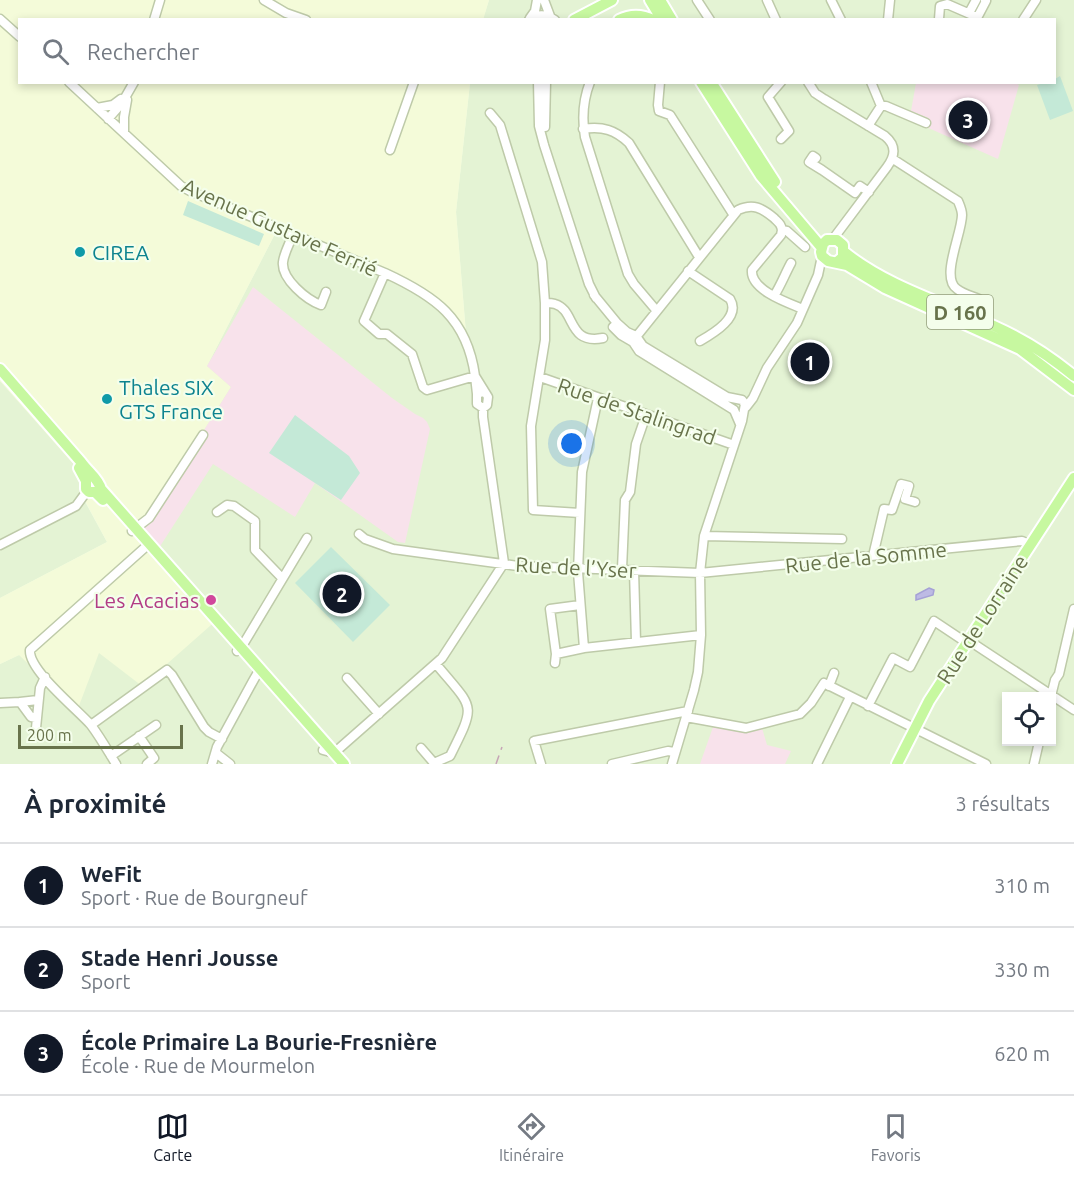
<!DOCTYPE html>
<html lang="fr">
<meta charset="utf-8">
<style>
:root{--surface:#fff;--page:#f6f6f7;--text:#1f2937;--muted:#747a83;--line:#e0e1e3;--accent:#111827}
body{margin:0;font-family:Ubuntu,sans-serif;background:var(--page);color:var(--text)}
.controls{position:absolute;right:18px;bottom:18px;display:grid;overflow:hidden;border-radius:0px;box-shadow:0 3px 9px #0003}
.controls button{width:54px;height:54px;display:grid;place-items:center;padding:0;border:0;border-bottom:2px solid var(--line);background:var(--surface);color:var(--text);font:30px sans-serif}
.scale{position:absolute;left:18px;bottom:15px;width:165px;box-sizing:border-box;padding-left:6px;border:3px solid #68734b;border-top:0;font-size:16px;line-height:21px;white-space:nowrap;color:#68734b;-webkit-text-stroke:4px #f4feeb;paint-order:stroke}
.you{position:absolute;left:572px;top:444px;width:21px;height:21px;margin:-15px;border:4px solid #fff;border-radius:50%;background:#1a73e8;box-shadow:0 0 0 9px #1a73e833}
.badge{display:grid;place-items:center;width:39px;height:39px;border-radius:50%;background:var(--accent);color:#fff;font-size:20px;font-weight:700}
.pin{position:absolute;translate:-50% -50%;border:3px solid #fff;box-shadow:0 2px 6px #0006}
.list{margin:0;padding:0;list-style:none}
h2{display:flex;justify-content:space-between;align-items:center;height:78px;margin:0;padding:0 24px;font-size:26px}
h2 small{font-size:20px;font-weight:400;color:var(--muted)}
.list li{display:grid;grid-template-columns:39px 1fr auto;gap:18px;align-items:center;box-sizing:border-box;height:84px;padding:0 24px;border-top:2px solid var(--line)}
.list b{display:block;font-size:22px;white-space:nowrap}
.list p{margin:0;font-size:20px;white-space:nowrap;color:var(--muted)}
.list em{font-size:20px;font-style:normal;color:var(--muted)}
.icon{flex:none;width:33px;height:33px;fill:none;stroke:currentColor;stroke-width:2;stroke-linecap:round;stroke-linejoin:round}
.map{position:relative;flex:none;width:1074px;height:764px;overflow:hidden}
.search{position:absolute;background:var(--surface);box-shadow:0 3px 9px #0003;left:18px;right:18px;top:18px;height:66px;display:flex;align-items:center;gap:15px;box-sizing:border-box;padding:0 21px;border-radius:0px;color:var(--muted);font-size:22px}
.sheet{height:330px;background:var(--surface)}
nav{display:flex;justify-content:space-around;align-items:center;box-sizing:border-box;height:84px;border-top:2px solid var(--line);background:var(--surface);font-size:16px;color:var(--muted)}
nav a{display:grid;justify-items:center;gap:3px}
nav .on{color:var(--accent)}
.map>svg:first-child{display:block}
.residential{fill:#e4f3d4;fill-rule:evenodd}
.commercial{fill:#f4fbd9}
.education{fill:#f8e2eb}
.green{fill:#c4e9d7}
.water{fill:#bdbae4;stroke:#a5a1d6;stroke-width:1.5}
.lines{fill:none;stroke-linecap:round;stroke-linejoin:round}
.minor-casing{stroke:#becaa9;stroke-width:11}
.major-casing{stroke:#fff;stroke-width:14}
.minor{stroke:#fff;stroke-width:8}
.major{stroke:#c7f8a0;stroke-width:10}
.rail{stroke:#c5a4b5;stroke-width:1.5;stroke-dasharray:9 6;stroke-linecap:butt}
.culture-dot{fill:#0f9aa8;stroke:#f4feeb;stroke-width:2}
.hotel-dot{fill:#d1479c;stroke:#f4feeb;stroke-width:2}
.labels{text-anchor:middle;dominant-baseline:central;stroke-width:4.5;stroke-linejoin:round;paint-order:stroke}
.shield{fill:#f4feeb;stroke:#929d7b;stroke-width:1.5}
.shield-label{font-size:20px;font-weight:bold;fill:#68734b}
.street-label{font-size:21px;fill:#68734b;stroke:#f4feeb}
.culture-label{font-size:21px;fill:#0d838f;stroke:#f4feeb;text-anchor:start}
.hotel-label{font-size:21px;fill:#b23c85;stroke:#f4feeb;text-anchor:end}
</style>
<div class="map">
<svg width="1074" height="764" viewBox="0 0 1074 764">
<rect width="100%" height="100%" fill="#effbe5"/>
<!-- residential -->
<path class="residential" d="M489 0H1074V764H0V664L19 655 139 534 207 366 277 230 419 285 435 296 449 310 466 333 456 212 470 83 1054 82V20L483 19ZM1006 696H1052V742H1006Z
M0 381 93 485 84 500 107 542 0 598Z"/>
<!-- commercial -->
<path class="commercial" d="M0 0H489L483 20H20V82L470 83 456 212 466 334 449 310 435 296 419 285 277 230 207 366 231 387 139 534 219 618 142 686 99 653 77 711 19 655 0 664V598L107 542 84 499 92 485 0 381Z"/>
<!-- education -->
<path class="education" d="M1013 82 1019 85 998 159 924 126 928 118 911 111 916 83Z
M253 287 392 398 415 414 423 418 427 422 430 429 405 543 398 542 315 483 295 517 213 464 157 551 139 534 231 387 207 366Z
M713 727 743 732 762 728 767 745 791 751 785 764H700Z"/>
<!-- green -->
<path class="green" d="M1060 76 1073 111 1050 120 1037 85 1044 83 1054 82 1055 79Z
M188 201 264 234 259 246 183 215Z
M295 415 349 456 360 473 341 500 269 453Z
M331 547 390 605 353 642 295 583Z"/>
<!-- water -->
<path class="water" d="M929 588 934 590 933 595 916 600V595Z"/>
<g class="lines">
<defs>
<path id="minor" d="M264 0 286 13 306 20
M544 0 550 16
M697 0 710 20
M767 0 776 20
M831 0 841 20
M969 13 976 0
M530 18 535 11 537 0
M0 19 20 37
M939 19 940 6 947 4 977 17
M154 20 160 0
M529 20C537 14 546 14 555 20
M888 20 890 0
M976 20 986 1 985 0
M1023 20 1036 0
M69 82 181 186 190 191 385 273C435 296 467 318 475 376L427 390 423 387 412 354 387 334H379L364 321 385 273
M538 82 539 126 544 145 589 284 596 298
M590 82C583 100 582 119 585 137L628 274 634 284 656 310
M660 82 658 105 659 111 670 115 733 214
M808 82 815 93 824 99 885 136C897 146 895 156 887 167L833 239
M881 106H886L926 123
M97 108 113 105 121 99
M490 113 500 125 542 262 545 303V340L531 426 533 510 580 513
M108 119 122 103 134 82
M868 126 881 106 871 82
M545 127 546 82
M583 129C603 126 615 130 629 143L699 257
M124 133V117L127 100
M781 139 789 131 768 97 781 82
M390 150 414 82
M816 158 813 156 809 162 822 170 855 193 860 186 869 192
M893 159 958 201C960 206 962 210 962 215 962 233 940 278 957 289 963 294 972 296 979 299
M782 230 781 235 752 270C750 290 788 303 803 309
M293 234C290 243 284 253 283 262 281 279 307 300 321 305L326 292
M688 271 730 299C741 317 714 333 700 341
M594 295 617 323 627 332 636 336 643 346 727 397 742 400 745 404 742 421 704 536 700 573 701 635 698 672 694 690 672 764
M774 296C781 285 785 274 791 263
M545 303C548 303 552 303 555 304 576 310 567 345 603 338
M613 327 621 335 633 342 639 351 734 410 740 424
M636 337 738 210C753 203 762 208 774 218 779 223 781 224 782 230L787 231 805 247
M540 377 734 445
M477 394 475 376 488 397 487 405 483 408 477 404V394L483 392
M746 407 753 398 767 368 797 323 818 275 822 256
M483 408V417L504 563
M217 512 227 505 234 506 255 521V550L282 578
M132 531 149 518 203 435
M359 534 365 539 393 549 518 566 700 573 1022 541 1031 545
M704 536 842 539
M0 545 76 506 87 491
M873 556 884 509 892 510 901 484 909 486 905 499 915 502
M622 569 625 500 630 492 636 444 646 415
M634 570 636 642
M968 640 1074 710
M584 648 578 572 582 472 598 398
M237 651 244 643 307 538
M556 654 584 648 701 635
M555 663 556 654 550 609 580 605
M347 678 379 714
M829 686 834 673
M1051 696 1055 680 1059 674 1074 609
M0 703 20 702
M868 706 893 658 910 667 934 621 967 643
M686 717 746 728 800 714 811 703 824 683 986 764
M37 718 31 717 20 702 38 700
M91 725 167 670 172 675 204 727 209 732 222 739
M36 728 40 688 45 677
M139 736 154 758 147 764
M421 748 434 763 450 756C477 702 474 710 436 664
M323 750 334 753 442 658 504 563
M216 753 230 764
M111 756 156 725
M116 764C108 751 100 737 91 725 77 709 28 670 30 650L150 543
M212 764 217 747 253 681 257 674H265
M541 764 534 741 688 711
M612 764 668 751 674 752
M817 764 850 697
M1034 764 1039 742"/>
<path id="major" d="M650 0 662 20
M660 0 672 20
M574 20 612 0
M619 20C631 14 641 14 653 20
M701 82 761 176 822 248
M711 82 775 182
M844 252C889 288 945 303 996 327 1025 340 1050 356 1074 376
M837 262 843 257V245L837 240H827L823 244 821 252 822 256 828 261 847 265 885 288 1020 349 1074 390
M0 369 81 462C88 472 98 478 101 489L344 764
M79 468 86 481V489L89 492H95L103 500
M897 764 929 701 1074 478"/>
</defs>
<!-- minor casing -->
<use href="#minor" class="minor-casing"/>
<!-- major casing -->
<use href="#major" class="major-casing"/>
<!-- minor -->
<use href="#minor" class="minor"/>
<!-- major -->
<use href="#major" class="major"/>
<!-- rail -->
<path class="rail" d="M496 764 502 747"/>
</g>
<!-- markers -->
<g class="culture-dot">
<circle cx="80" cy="252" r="6"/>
<circle cx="107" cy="399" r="6"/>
</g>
<circle class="hotel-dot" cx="211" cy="600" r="6"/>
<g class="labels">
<!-- shield labels -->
<rect class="shield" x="927" y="295" width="66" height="34" rx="4.5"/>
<g class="shield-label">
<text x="960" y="312">D 160</text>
</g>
<!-- street labels -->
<g class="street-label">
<text transform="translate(280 227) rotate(24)">Avenue Gustave Ferrié</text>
<text transform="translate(637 411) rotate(19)">Rue de Stalingrad</text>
<text transform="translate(866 557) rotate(-6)">Rue de la Somme</text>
<text transform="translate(576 567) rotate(3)">Rue de l’Yser</text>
<text transform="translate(982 619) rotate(-57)">Rue de Lorraine</text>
</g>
<!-- culture labels -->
<g class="culture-label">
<text x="92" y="252">CIREA</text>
<text x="119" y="387">Thales SIX<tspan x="119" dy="24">GTS France</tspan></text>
</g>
<!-- hotel labels -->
<g class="hotel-label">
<text x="199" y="600">Les Acacias</text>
</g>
</g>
</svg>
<div class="controls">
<button><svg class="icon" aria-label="locate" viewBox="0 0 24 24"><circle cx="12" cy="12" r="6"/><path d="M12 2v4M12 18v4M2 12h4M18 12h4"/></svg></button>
</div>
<div class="scale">200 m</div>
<div class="you"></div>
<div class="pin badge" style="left:810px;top:362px">1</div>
<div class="pin badge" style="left:342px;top:594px">2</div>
<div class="pin badge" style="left:968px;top:120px">3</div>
<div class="search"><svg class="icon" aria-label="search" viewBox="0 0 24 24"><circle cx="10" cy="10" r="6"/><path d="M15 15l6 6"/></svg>Rechercher</div>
</div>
<section class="sheet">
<h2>À proximité<small>3 résultats</small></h2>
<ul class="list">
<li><span class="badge">1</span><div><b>WeFit</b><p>Sport · Rue de Bourgneuf</p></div><em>310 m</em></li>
<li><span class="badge">2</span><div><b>Stade Henri Jousse</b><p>Sport</p></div><em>330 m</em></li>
<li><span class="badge">3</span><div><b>École Primaire La Bourie-Fresnière</b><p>École · Rue de Mourmelon</p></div><em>620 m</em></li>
</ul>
</section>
<nav>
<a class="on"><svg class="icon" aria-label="map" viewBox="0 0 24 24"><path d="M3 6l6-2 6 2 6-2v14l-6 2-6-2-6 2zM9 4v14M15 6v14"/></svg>Carte</a>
<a><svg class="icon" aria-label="directions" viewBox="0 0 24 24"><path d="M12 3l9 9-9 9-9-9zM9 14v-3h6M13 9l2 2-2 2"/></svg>Itinéraire</a>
<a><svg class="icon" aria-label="saved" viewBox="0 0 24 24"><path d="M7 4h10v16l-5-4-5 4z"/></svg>Favoris</a>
</nav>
